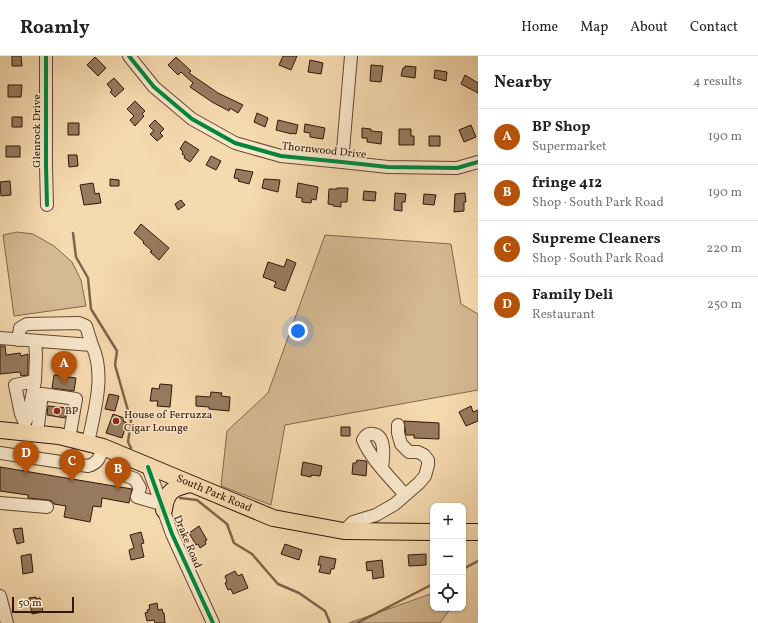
<!DOCTYPE html>
<meta charset="utf-8">
<style>
:root{--surface:#fff;--page:#f6f6f6;--text:#222;--muted:#767676;--line:#e0e0e0;--accent:#b45309}
body{margin:0;font-family:Vollkorn,serif;background:var(--page);color:var(--text)}
.controls{position:absolute;right:12px;bottom:12px;display:grid;overflow:hidden;border-radius:8px;box-shadow:0 1px 3px #0004}
.controls button{width:36px;height:36px;display:grid;place-items:center;padding:0;border:0;border-bottom:1px solid var(--line);background:var(--surface);color:var(--text);font:20px sans-serif}
.scale{position:absolute;left:12px;bottom:10px;width:62px;box-sizing:border-box;padding-left:4px;border:2px solid #331509;border-top:0;font-size:11px;line-height:14px;white-space:nowrap;color:#331509;-webkit-text-stroke:3px #f9e7cb;paint-order:stroke}
.you{position:absolute;left:298px;top:275px;width:14px;height:14px;margin:-10px;border:3px solid #fff;border-radius:50%;background:#1a73e8;box-shadow:0 0 0 6px #1a73e833}
.badge{display:grid;place-items:center;width:26px;height:26px;border-radius:50%;background:var(--accent);color:#fff;font-size:13px;font-weight:700}
.pin{position:absolute;translate:-50% -33px;filter:drop-shadow(0 1px 2px #0008)}
.pin::after{content:'';position:absolute;top:21px;width:14px;height:12px;background:inherit;clip-path:polygon(0 0,100% 0,50% 100%)}
.list{margin:0;padding:0;list-style:none}
h2{display:flex;justify-content:space-between;align-items:center;height:52px;margin:0;padding:0 16px;font-size:17px}
h2 small{font-size:13px;font-weight:400;color:var(--muted)}
.list li{display:grid;grid-template-columns:26px 1fr auto;gap:12px;align-items:center;box-sizing:border-box;height:56px;padding:0 16px;border-top:1px solid var(--line)}
.list b{display:block;font-size:15px;white-space:nowrap}
.list p{margin:0;font-size:13px;white-space:nowrap;color:var(--muted)}
.list em{font-size:13px;font-style:normal;color:var(--muted)}
.icon{flex:none;width:22px;height:22px;fill:none;stroke:currentColor;stroke-width:2;stroke-linecap:round;stroke-linejoin:round}
.map{position:relative;flex:none;width:478px;height:567px;overflow:hidden}
header{display:flex;align-items:center;gap:24px;box-sizing:border-box;height:56px;padding:0 20px;background:var(--surface);border-bottom:1px solid var(--line)}
header strong{font-size:19px}
nav{display:flex;gap:22px;margin-inline-start:auto;font-size:14px}
main{display:flex}
aside{flex:1;background:var(--surface)}
.map>svg:first-child{display:block}
.green{fill:#d5b993;stroke:#84674e}
.lines{fill:none;stroke-linecap:round;stroke-linejoin:round}
.stream{stroke:#80634b;stroke-width:2.5}
.building{fill:#987b5f;stroke:#331509}
.minor-casing{stroke:#644632;stroke-width:14}
.major-casing{stroke:#331509;stroke-width:18}
.minor{stroke:#f9e7cb;stroke-width:12}
.major{stroke:#f6daaf;stroke-width:16}
.cycleway-casing{stroke:#f9e7cb;stroke-width:6}
.cycleway{stroke:#00873e;stroke-width:4}
.poi-dot{fill:#8f2418;stroke:#f9e7cb;stroke-width:1.5}
.labels{text-anchor:middle;dominant-baseline:central;stroke-width:3;stroke-linejoin:round;paint-order:stroke}
.street-label{font-size:11px;fill:#331509;stroke:#f9e7cb}
.poi-label{font-size:11px;fill:#331509;stroke:#f9e7cb;text-anchor:start}
</style>
<header>
<strong>Roamly</strong>
<nav><a>Home</a><a>Map</a><a>About</a><a>Contact</a></nav>
</header>
<main>
<div class="map">
<svg width="478" height="567" viewBox="0 0 478 567">
<rect width="100%" height="100%" fill="#f6daaf"/>
<filter id="stains"><feTurbulence type="fractalNoise" baseFrequency=".005" numOctaves="4"/><feColorMatrix values="0 0 0 0 .2 0 0 0 0 .09 0 0 0 0 .02 0 0 0 .5 -.17"/></filter>
<radialGradient id="worn" r=".72"><stop offset=".6" stop-color="#630" stop-opacity="0"/><stop offset="1" stop-color="#630" stop-opacity=".3"/></radialGradient>
<!-- green -->
<path class="green" d="M17 176 33 178 54 190 72 206 81 224 86 250 14 260 3 179Z
M325 179 451 188 461 248 478 258V334L285 369 271 449 221 430 227 375 268 337Z
M433 537V552H451L440 567H349Z"/>
<g class="lines">
<!-- stream -->
<path class="stream" d="M73 177 76 201 88 222 91 253 117 295 115 309 131 365 128 386 131 392
M180 442 197 444 227 468 234 487 252 498 278 528 299 537 325 555 330 567
M463 513 478 505
M357 567 433 528"/>
</g>
<!-- building -->
<path class="building" d="M12 0H21L22 10H12Z
M283 0H297L291 14 279 9Z
M95 1 106 12 98 20 87 9Z
M176 1 191 15 189 17 218 37 243 49 238 57 230 52 229 55 212 46 190 31 193 27 181 16 178 19 168 9Z
M310 4 323 7 321 18 308 16Z
M371 9 383 10 381 26 370 25Z
M405 10 416 11 415 22 401 20 403 12H405Z
M435 14 447 16 446 25 434 22Z
M465 19 478 27V37L461 28Z
M114 22 124 33 115 41 110 36 112 34 107 28Z
M8 29H22L21 41H8Z
M135 45 145 55 142 58 144 60 135 70 130 64 134 60 127 53Z
M257 57 268 62 265 71 254 66Z
M12 61H22V71H12Z
M155 64 164 73 160 77 163 80 157 85 150 78 154 75 149 70Z
M278 64 298 69 296 78 292 77V78L276 74Z
M68 67H79V79H68Z
M305 68 325 72 323 83 310 81V77L304 76Z
M471 69 476 81 464 86 459 74Z
M362 72 371 73V75L382 76 381 88 367 86V82H362Z
M399 73H411V80H414V89H399Z
M429 80H440V90H429Z
M185 85 199 94 190 106 184 102 185 100 182 98 183 96 180 93Z
M6 90H20V101H6Z
M68 99H77L78 110 69 111Z
M211 100 221 105 216 114 206 109Z
M236 113 253 116 249 128 238 125 239 123 234 122Z
M110 123 119 124V130H110Z
M264 123 280 124 278 136 262 132Z
M10 125 11 139 1 140 0 126Z
M93 127 95 138 99 137 101 147 84 149 80 129Z
M298 127 318 131 316 144 312 143 311 147 302 146V142L296 141Z
M337 132H348L347 146H341V151L333 150V149L328 148 329 133H337Z
M364 135 376 136 375 145 363 144Z
M395 137 406 138 405 146H402V155L394 154Z
M465 137 466 146H464V155L454 156 455 138Z
M424 138 436 139 434 149 423 148Z
M181 144 185 149 178 154 175 148Z
M141 168 169 192 159 204 150 196 152 195 143 187 144 186 134 177Z
M287 203 296 207 285 235 274 231 276 226 263 221 268 206 284 211Z
M0 290H5L6 299 20 297 21 300 28 298V319L21 320 20 316 0 318Z
M54 319 76 322 74 335 52 332Z
M160 328 172 329 170 351 157 350 158 345H150L152 332 159 333Z
M211 336 222 337 221 340 230 341 229 355 209 353V351L196 350V340L210 341Z
M109 338 119 340 115 355 105 353Z
M48 350 67 352 65 362 47 359Z
M471 350 473 356 478 354V365L466 370 459 356Z
M113 358 124 362 123 365 127 367 122 382 106 377Z
M404 365 439 367V383L414 382V379H406Z
M341 371H350V380H341Z
M357 404 366 405 367 406 366 420 352 418 353 407H356Z
M303 406 322 410 320 420 311 419V421L301 419Z
M0 411 132 433 129 447 102 442 101 451 93 450 90 466 64 461 66 450 54 448 52 445 48 444 28 442V439L0 435Z
M199 470 207 484 205 485 206 488 200 492 198 488 196 489 189 477Z
M22 472 24 486 17 488 13 473Z
M141 476 144 487 141 488 144 501 131 504 129 494 134 492 130 479Z
M285 488 302 494 299 504 281 498Z
M31 498 33 516 23 518 21 500Z
M426 498V509L409 510 408 499Z
M320 500 336 503 334 513H331L330 518 319 516 321 509H318Z
M382 504 384 521 373 523 372 514 367 515 366 506Z
M235 515 238 520 242 518 248 532 233 538 231 533 228 534 225 527 227 526 225 520Z
M36 541V543L40 542 43 556 32 558 29 542Z
M157 547 158 554 162 553 163 557H164L165 567H155L154 564 147 565 145 557 148 556 147 554 150 553 149 549Z"/>
<g class="lines">
<defs>
<path id="minor" d="M46 0V110L47 149
M129 0 154 31 192 63 235 87 281 100 342 106 388 111 457 112 478 106
M342 106 351 0
M0 282 92 289C106 319 94 356 88 387
M18 284 20 272 27 268 79 267 86 270 92 289
M35 285 36 299 35 325
M23 375 25 367 29 356 35 325 15 329 21 358 25 367
M37 377 42 338 76 343 69 383
M0 397 88 410C99 407 100 400 103 391
M120 397 116 416 135 423 140 432 137 441 161 448
M148 411 172 478 213 567
M382 412C383 403 387 380 373 378 368 377 365 380 363 384 372 405 391 422 405 439
M0 447 47 451
M344 475 353 466 376 459 395 448 419 427 425 420 428 409V404L424 399 418 396H409L401 388 398 377V369
M0 540 7 567"/>
<g id="major">
<path id="s1" d="M0 374 59 380 103 391 273 462 344 475 433 476"/>
<path d="M164 454C166 435 173 432 190 428"/>
<path d="M463 476H478"/>
</g>
</defs>
<!-- minor casing -->
<use href="#minor" class="minor-casing"/>
<!-- major casing -->
<use href="#major" class="major-casing"/>
<!-- minor -->
<use href="#minor" class="minor"/>
<!-- major -->
<use href="#major" class="major"/>
<defs>
<path id="cycleway" d="M46 0V110L47 149
M129 0 154 31 192 63 235 87 281 100 342 106 388 111 457 112 478 106
M148 411 172 478 213 567"/>
</defs>
<!-- cycleway casing -->
<use href="#cycleway" class="cycleway-casing"/>
<!-- cycleway -->
<use href="#cycleway" class="cycleway"/>
</g>
<!-- markers -->
<g class="poi-dot">
<circle cx="57" cy="355" r="4"/>
<circle cx="116" cy="365" r="4"/>
</g>
<g class="labels">
<!-- street labels -->
<g class="street-label">
<text transform="translate(37 75) rotate(-90)">Glenrock Drive</text>
<text transform="translate(324 95) rotate(6)">Thornwood Drive</text>
<text stroke="none"><textPath href="#s1" startOffset="225">South Park Road</textPath></text>
<text transform="translate(187 486) rotate(67)">Drake Road</text>
</g>
<!-- poi labels -->
<g class="poi-label">
<text x="65" y="355">BP</text>
<text x="124" y="359">House of Ferruzza<tspan x="124" dy="13">Cigar Lounge</tspan></text>
</g>
</g>
<rect width="100%" height="100%" filter="url(#stains)"/>
<rect width="100%" height="100%" fill="url(#worn)"/>
</svg>
<div class="controls">
<button>+</button>
<button>−</button>
<button><svg class="icon" aria-label="locate" viewBox="0 0 24 24"><circle cx="12" cy="12" r="6"/><path d="M12 2v4M12 18v4M2 12h4M18 12h4"/></svg></button>
</div>
<div class="scale">50 m</div>
<div class="you"></div>
<div class="pin badge" style="left:64px;top:328px">A</div>
<div class="pin badge" style="left:118px;top:434px">B</div>
<div class="pin badge" style="left:72px;top:426px">C</div>
<div class="pin badge" style="left:26px;top:418px">D</div>
</div>
<aside>
<h2>Nearby<small>4 results</small></h2>
<ul class="list">
<li><span class="badge">A</span><div><b>BP Shop</b><p>Supermarket</p></div><em>190 m</em></li>
<li><span class="badge">B</span><div><b>fringe 412</b><p>Shop · South Park Road</p></div><em>190 m</em></li>
<li><span class="badge">C</span><div><b>Supreme Cleaners</b><p>Shop · South Park Road</p></div><em>220 m</em></li>
<li><span class="badge">D</span><div><b>Family Deli</b><p>Restaurant</p></div><em>250 m</em></li>
</ul>
</aside>
</main>
